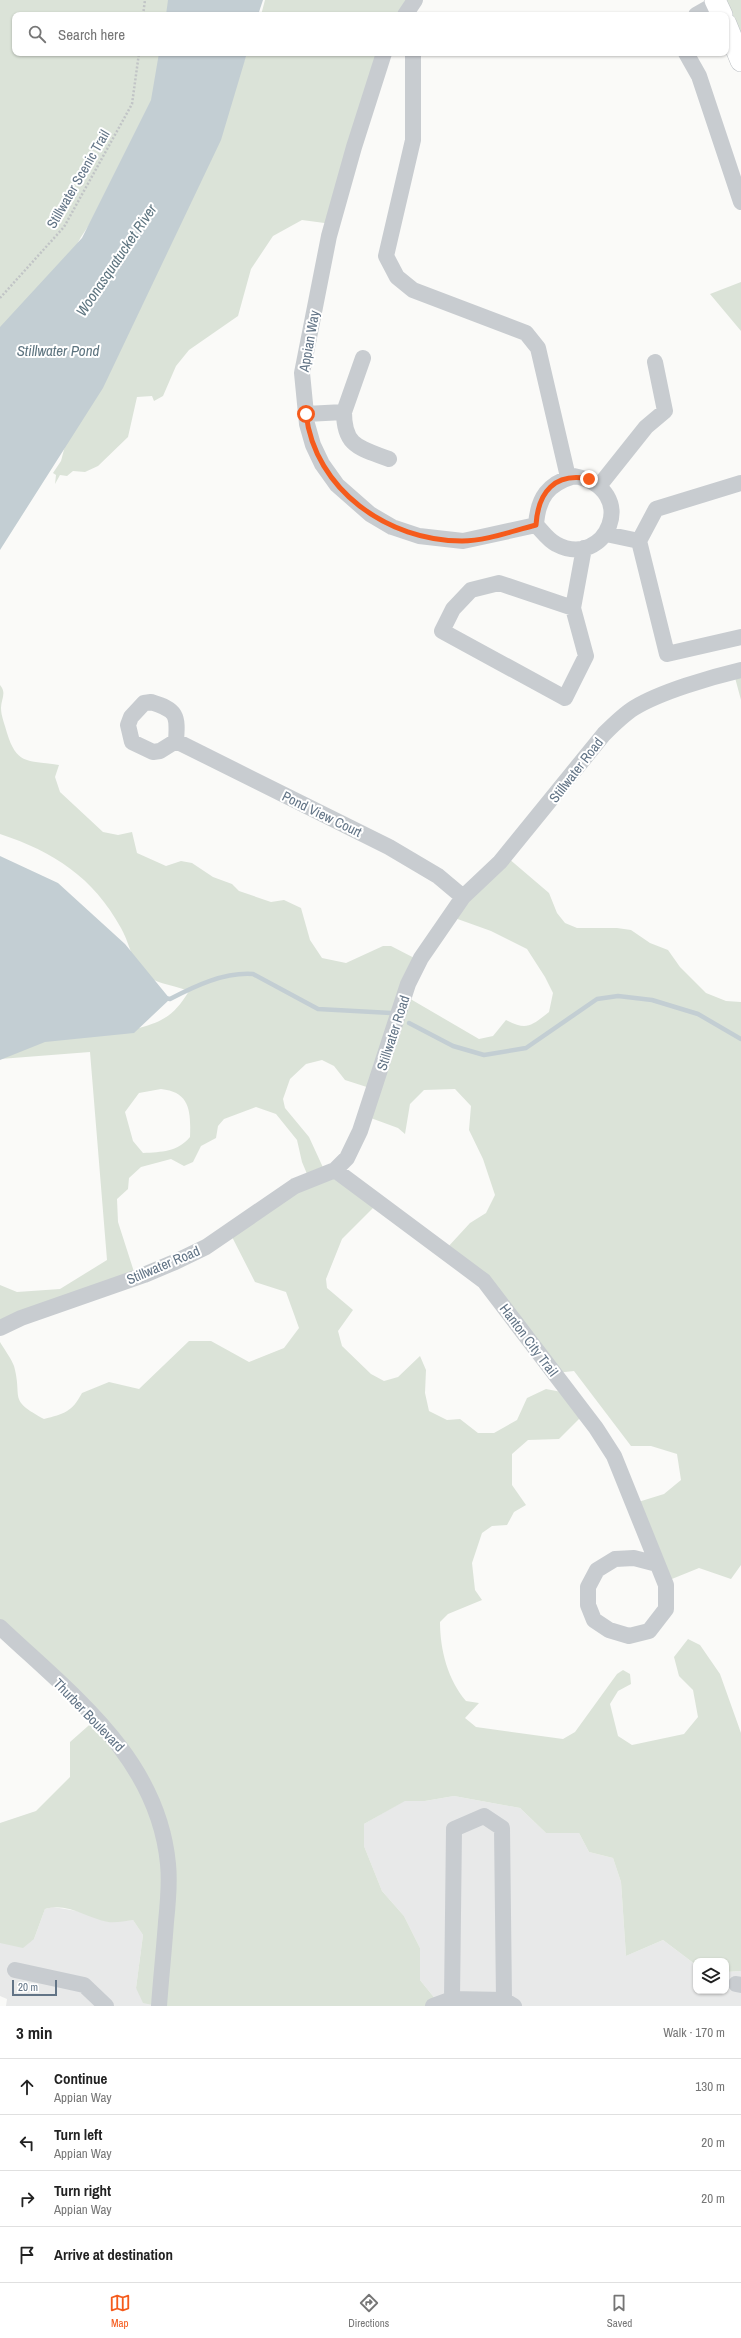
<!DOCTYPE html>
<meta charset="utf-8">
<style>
:root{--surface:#fff;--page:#f6f6f6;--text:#222;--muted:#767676;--line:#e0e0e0;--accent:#f55b1c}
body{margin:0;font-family:"Archivo Narrow",sans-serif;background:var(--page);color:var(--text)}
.controls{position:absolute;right:12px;bottom:12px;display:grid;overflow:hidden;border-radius:8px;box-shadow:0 1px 3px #0004}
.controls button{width:36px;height:36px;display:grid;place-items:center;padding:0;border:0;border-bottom:1px solid var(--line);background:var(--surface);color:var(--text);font:20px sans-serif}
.scale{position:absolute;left:12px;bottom:10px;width:45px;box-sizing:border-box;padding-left:4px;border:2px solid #627486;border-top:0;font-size:11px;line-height:14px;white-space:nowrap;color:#627486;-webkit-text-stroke:3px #fff;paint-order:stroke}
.stop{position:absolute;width:12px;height:12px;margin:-9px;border:3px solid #f55b1c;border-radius:50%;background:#fff}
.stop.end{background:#f55b1c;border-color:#fff;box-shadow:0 1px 4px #0008}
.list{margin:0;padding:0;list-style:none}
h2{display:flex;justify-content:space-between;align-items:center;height:52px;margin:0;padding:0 16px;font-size:17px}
h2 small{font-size:13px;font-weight:400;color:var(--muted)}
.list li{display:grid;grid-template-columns:26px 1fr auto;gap:12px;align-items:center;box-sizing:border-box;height:56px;padding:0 16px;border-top:1px solid var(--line)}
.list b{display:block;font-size:15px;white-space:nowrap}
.list p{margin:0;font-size:13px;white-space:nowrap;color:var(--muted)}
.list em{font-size:13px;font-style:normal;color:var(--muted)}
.icon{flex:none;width:22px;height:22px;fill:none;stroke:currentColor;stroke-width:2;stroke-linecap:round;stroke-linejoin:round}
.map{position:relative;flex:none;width:741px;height:2006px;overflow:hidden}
.search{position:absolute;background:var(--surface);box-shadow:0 1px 3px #0004;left:12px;right:12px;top:12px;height:44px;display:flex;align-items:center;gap:10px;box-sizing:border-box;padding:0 14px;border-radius:8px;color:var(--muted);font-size:15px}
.sheet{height:276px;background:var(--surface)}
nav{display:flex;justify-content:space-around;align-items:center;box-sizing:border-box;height:56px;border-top:1px solid var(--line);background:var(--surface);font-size:11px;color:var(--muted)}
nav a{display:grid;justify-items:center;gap:2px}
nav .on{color:var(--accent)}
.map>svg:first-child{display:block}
.built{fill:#e8e9e9}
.green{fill:#dbe3d8;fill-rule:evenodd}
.water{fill:#c3ced3}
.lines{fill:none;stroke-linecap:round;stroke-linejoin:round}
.stream{stroke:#c3ced3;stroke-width:4.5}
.major-casing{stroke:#bdc1c5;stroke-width:22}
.path{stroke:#c1c4c6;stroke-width:2.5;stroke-dasharray:2 2;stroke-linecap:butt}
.minor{stroke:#c8ccd0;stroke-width:16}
.major{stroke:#fff;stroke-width:21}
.route{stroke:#f55b1c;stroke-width:5}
.labels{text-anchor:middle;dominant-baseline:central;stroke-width:4;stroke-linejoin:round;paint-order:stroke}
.street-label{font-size:14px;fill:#627486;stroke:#fff}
.water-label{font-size:15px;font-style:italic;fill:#5d747f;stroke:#fff}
</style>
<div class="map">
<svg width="741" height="2006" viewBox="0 0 741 2006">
<rect width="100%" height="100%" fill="#fafaf8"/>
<!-- built -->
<path class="built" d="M454 1796 520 1808 546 1833H579L589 1852 613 1858 621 1882 626 1956 663 1940 696 1965V1991H726V1972L741 1971V2006H441L420 1980V1948L404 1916 382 1891 364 1846V1824L404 1801H425Z
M53 1907 77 1911 109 1922 133 1920 143 1935 136 1988 158 2006H6L7 1999 0 1996V1943L34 1939 45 1909Z"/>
<!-- green -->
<path class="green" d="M0 0H175L173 15H15V53H168L144 128 117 183 81 237 58 279 0 335Z
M265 0H418L408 15H261Z
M712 0H741V72Z
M247 53H386L332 224 302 220 273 236 251 269 238 316 189 350 176 366 163 396 154 401 152 396 137 397 128 437 98 466 85 472 73 471 67 476 60 475 55 484 56 475 53 473 61 461 66 442 236 83Z
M741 282V331L710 294Z
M741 672V700L734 674Z
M0 685C7 693 1 699 1 708 1 716 5 725 7 733 17 766 29 760 59 765L55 777 60 792 103 832 118 835 132 832 137 853 166 866 181 861 192 863 213 877 232 884 239 891 271 902 284 900 301 908 310 940 322 958 346 963 383 946H391L422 962 407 997 479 1039 493 1036 506 1020C527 1031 531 1026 549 1012L553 993 545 977 527 949 491 931 452 917 508 858 549 893 557 913 565 923 577 928H617L631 930 650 943 668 950 680 967 706 993 726 1001 741 1002V1565L731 1579 699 1568 662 1583 635 1503 664 1494 681 1480 677 1454 651 1446H631L574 1371 556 1373 447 1248 470 1223 486 1213 495 1195 483 1159 469 1130 471 1106 455 1089 424 1090 410 1104 405 1134 398 1128 368 1117 376 1090 345 1080 334 1066 322 1060 306 1064 290 1079 283 1099 285 1108 309 1137 326 1174 377 1204 342 1239 326 1279 327 1288 353 1310 338 1331 342 1346 371 1374 384 1381 398 1377 420 1356 426 1370 425 1393 429 1411 447 1420 460 1419 478 1433H494L517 1420 527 1398 546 1389 572 1394 586 1412 559 1439 528 1440 512 1454V1485L526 1505 514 1512 507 1525 492 1526 482 1533 472 1563 475 1590 482 1600 448 1614 440 1622C440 1650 448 1680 466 1701L479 1703 465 1718 476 1727 563 1739 575 1732 617 1674 623 1670 630 1674 631 1684 618 1691 610 1704 618 1736 632 1745 684 1734 698 1717 693 1690 679 1676 674 1657 688 1639 700 1645 720 1674 741 1733V1971L726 1972V1961H696V1965L663 1940 626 1956 621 1882 613 1858 589 1852 579 1833H546L520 1808 454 1796 425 1801H405L364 1824V1846L382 1891 404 1916 420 1948V1980L441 2006H158L143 2003 136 1988 143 1935 133 1920C125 1921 116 1923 108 1922 87 1918 67 1902 45 1909L34 1939 23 1948 0 1943V1823L36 1811 70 1777V1742L96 1719 0 1626V1342C4 1349 11 1358 14 1366 23 1399 7 1399 44 1419 64 1414 72 1412 82 1393L109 1382 139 1389 189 1341H211L249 1362 284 1348 299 1328 286 1292 255 1282 230 1233 310 1181 302 1162 297 1140 276 1114 256 1107 224 1119 218 1126 216 1138 201 1146 193 1162 184 1166 171 1159 141 1167 129 1178 128 1189 117 1199 118 1222 136 1278 0 1331V1285L17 1292 60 1289 107 1260 90 1052 0 1059V1033L139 1028C165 1021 175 1014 189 991 177 986 147 982 139 970 133 961 128 940 121 928 93 877 54 852 0 834ZM161 1089C190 1092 191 1111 190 1137 177 1152 162 1152 143 1153L133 1141 125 1112 139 1093Z"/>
<!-- water -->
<path class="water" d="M168 0H263L258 15H166Z
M159 53H247L221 140 103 388 0 550V327L82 238 151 100Z
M0 856 58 883 125 944 170 999 134 1033 45 1042 0 1060Z"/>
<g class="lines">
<!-- stream -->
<path class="stream" d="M165 998 170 999C195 986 224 972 253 974L318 1009 391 1013
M409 1023 453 1046 484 1055 526 1048 597 999 618 996 652 1000 698 1014 741 1039"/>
<defs>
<path id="major" d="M715 0 722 15
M726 24 741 61"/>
</defs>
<!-- major casing -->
<use href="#major" class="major-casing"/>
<!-- path -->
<path class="path" d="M143 15 145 0
M0 298 64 227 132 104 139 53"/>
<!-- minor -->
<path class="minor" d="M405 15 415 0
M696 15 717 3
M384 53 354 147 329 236 302 373 307 424 313 445 322 464 337 485 370 514 392 527 419 536 463 541 536 525
M413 53V140L386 256 397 277 413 290 526 333 538 348 568 477
M686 53 699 76 741 202
M344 412C344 447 360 448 389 459
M306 414 344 412 363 358
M574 476C642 489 606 571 556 544 548 540 542 531 536 525 538 497 548 484 574 476Z
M741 483 656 509 639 541 667 654 741 637
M599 486 646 427 665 411 655 362
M606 534 639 541
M573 608 586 656 565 698 442 631 453 609 471 590 499 583 573 608 584 548
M151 702C177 710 178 715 176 741L160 751 153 752 132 742 128 725 131 717 144 703Z
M176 741 389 847 438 876 463 897
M335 1170 484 1281 596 1428 614 1456 666 1585V1609L649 1631 629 1636 609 1630 594 1620 588 1605V1587L597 1570 615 1559 634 1558 657 1564
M0 1328 21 1318 144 1275 175 1262 206 1247 295 1186 335 1170 347 1158 360 1131 408 984 421 958 463 897 500 862 604 734C613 725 623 715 634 708 660 692 711 677 741 670
M0 1627C72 1695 158 1758 168 1864 170 1883 168 1903 166 1922 164 1950 161 1978 159 2006
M15 1970 84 1985 106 2006
M736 1984 741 1985
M452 1999 454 1829 484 1816 502 1828 504 2000
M433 2006 452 1999 504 2000 514 2006"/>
<!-- major -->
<use href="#major" class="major"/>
</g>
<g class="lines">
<!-- route -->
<path class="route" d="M306 414C315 490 388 541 462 541 486 541 512 531 536 525 538 492 555 472 589 479"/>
</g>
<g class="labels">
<!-- street labels -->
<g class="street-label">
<text transform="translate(78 179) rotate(-60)">Stillwater Scenic Trail</text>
<text transform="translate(309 341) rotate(-80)">Appian Way</text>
<text transform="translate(576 770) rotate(-52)">Stillwater Road</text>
<text transform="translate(322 814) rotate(26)">Pond View Court</text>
<text transform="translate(393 1033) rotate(-72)">Stillwater Road</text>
<text transform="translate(163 1265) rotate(-23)">Stillwater Road</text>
<text transform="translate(529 1340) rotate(53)">Hanton City Trail</text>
<text transform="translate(89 1715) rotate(46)">Thurber Boulevard</text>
</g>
<!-- water labels -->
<g class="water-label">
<text transform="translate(116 260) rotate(-56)">Woonasquatucket River</text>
<text x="58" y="350">Stillwater Pond</text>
</g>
</g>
</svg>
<div class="controls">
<button><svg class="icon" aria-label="layers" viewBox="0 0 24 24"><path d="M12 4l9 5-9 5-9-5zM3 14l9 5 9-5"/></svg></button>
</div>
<div class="scale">20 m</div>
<div class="stop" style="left:306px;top:414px"></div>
<div class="stop end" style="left:589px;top:479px"></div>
<div class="search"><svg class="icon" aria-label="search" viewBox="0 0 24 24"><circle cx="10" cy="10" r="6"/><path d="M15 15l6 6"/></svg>Search here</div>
</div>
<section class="sheet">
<h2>3 min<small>Walk · 170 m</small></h2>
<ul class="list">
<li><svg class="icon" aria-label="ahead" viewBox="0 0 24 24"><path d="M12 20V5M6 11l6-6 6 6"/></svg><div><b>Continue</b><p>Appian Way</p></div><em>130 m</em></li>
<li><svg class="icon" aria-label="left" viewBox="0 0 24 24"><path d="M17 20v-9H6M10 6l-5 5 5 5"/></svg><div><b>Turn left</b><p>Appian Way</p></div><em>20 m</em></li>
<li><svg class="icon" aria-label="right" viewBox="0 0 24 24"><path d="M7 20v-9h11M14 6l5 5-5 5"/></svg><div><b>Turn right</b><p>Appian Way</p></div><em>20 m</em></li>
<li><svg class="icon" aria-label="arrive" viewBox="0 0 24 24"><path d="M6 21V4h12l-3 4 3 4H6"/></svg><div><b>Arrive at destination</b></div></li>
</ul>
</section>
<nav>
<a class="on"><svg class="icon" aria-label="map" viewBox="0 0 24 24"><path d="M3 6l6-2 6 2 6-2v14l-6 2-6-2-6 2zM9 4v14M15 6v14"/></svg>Map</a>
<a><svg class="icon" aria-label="directions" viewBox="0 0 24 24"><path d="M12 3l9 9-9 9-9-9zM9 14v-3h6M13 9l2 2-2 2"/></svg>Directions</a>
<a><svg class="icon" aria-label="saved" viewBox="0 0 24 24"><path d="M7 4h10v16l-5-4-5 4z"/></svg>Saved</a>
</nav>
